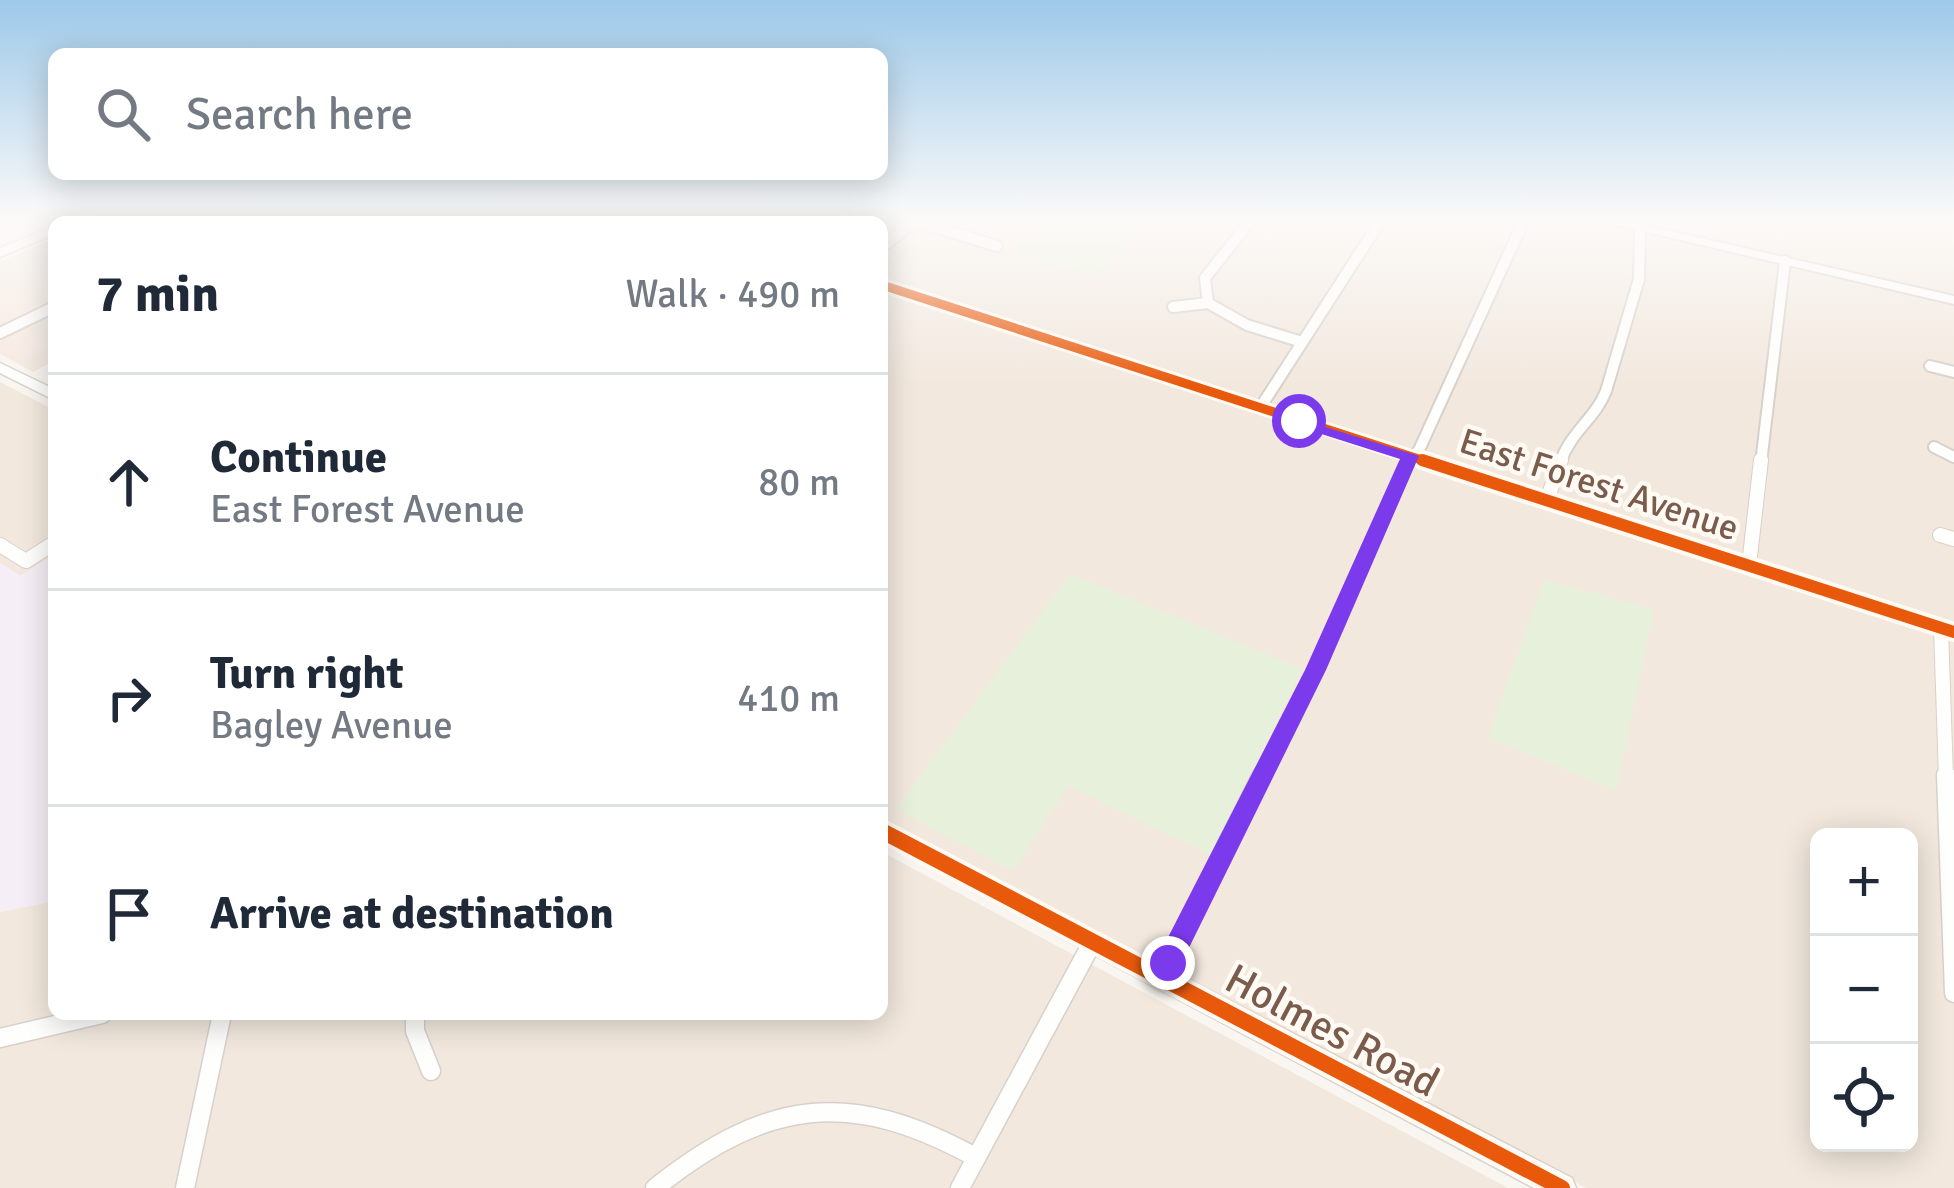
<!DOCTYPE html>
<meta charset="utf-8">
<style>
:root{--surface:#fff;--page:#f6f6f7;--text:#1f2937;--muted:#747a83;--line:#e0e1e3}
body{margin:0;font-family:Signika,sans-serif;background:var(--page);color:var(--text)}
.controls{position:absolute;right:36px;bottom:36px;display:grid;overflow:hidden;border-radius:18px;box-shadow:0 6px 30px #0003}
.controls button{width:108px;height:108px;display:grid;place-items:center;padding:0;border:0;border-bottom:3px solid var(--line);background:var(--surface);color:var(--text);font:60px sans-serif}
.stop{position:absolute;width:36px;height:36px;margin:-27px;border:9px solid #7c3aed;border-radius:50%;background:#fff}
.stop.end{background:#7c3aed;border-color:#fff;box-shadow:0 3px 12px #0008}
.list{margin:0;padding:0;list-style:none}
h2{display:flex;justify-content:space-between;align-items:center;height:156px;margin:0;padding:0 48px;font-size:51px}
h2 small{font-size:39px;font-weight:400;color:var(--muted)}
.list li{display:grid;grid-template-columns:78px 1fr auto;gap:36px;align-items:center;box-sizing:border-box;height:216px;padding:0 48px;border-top:3px solid var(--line)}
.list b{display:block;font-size:45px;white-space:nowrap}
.list p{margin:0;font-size:39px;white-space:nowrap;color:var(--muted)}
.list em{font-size:39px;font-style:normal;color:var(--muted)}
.icon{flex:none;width:66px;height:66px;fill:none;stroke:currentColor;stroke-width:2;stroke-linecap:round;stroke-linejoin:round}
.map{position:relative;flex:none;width:1954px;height:1188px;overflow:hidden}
.search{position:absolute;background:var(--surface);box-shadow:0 6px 30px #0003;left:48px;top:48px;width:840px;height:132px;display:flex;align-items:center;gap:30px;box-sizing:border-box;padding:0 42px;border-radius:18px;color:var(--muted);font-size:45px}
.panel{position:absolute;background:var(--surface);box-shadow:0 6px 30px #0003;left:48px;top:216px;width:840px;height:804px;border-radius:18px}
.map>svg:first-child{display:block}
.residential{fill:#f2e8de;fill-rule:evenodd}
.commercial{fill:#f6e8e1}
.education{fill:#f6eef6}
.green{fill:#e7f0db}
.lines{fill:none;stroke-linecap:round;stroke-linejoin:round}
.minor-far2-casing{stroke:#d7d1cb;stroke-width:14}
.minor-far1-casing{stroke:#d7d1cb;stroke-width:16}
.minor-casing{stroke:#d7d1cb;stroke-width:21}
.tertiary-casing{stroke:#d7d1cb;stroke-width:4}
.secondary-casing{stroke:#d9d2cb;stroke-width:3}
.minor-far2{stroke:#fefefd;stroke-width:10}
.minor-far1{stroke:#fefefd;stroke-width:14}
.minor{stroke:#fefefd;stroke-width:18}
.tertiary{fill:#fefefd;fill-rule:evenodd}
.secondary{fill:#fefefd;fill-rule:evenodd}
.cycleway-far2-casing{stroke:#fffaf3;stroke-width:15}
.cycleway-far1-casing{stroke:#fffaf3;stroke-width:20}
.cycleway-casing{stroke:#fffaf3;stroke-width:24}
.cycleway-far2{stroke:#e8590c;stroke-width:9}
.cycleway-far1{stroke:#e8590c;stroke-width:12}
.cycleway{stroke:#e8590c;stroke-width:16}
.route{fill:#7c3aed}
.labels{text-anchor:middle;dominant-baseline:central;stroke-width:9;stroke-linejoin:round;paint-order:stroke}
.street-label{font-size:36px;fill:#7a5c4d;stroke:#fffaf3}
.near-street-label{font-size:42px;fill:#7a5c4d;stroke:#fffaf3}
</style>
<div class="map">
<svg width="1954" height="1188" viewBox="0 0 1954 1188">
<rect width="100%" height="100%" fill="#f9f5f0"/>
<!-- residential -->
<path class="residential" d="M387 220H1598L1954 302V1188H1586L882 820V222H383ZM1819 837H1909V1143H1819Z
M1634 220H1954V294Z
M54 238V361L33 372 15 362 49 345 18 328 0 294V262Z
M0 382 54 410V555L20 576 0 563Z
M882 852 1508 1188H0V912L54 901V1014H882Z"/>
<!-- commercial -->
<path class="commercial" d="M12 291 52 312 19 328 51 345 15 362 0 354V294Z"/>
<!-- education -->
<path class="education" d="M54 555V901L0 912V563L21 576Z"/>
<!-- green -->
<path class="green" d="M1055 220H1149L1094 276 1017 255Z
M1070 574 1303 669 1211 855 1068 786 1013 871 896 809Z
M1544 580 1654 609 1616 791 1488 737Z"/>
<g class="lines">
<defs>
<path id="minor-far2" d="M1251 220 1205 278 1208 303 1247 325 1302 342
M915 221 997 246
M234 222 239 220
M882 247 916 220
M1173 307 1208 303
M0 333 54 307
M1930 366 1954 372
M1260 408 1381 220
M1934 447 1954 457
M1407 463 1419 450 1524 220
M1560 463C1571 431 1595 419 1606 391L1639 279 1640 227
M1761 463 1785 261"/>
<path id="minor-far1" d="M1547 500 1561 460
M1940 535 1954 539
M0 545 26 561 54 543
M1749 565 1761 460
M1941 628 1946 778
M1260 778 1315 669 1408 460"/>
<path id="minor" d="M1946 775 1954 993
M1160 978 1262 775
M415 1014V1031L431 1071
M0 1038 102 1014
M185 1188 222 1014
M655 1188C767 1099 849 1088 975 1157
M960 1188 1092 943"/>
<path id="tertiary" d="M671 220H687L689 222H672Z
M1603 220H1622L1954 296V304L1608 223Z
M882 281 1954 626V638L882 289Z"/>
<path id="secondary" d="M54 226V234L0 257V248Z
M0 363 54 389V400L0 373Z
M882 821 1572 1178 1576 1188H1534L882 842Z"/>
</defs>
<!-- minor-far2 casing -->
<use href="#minor-far2" class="minor-far2-casing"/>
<!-- minor-far1 casing -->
<use href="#minor-far1" class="minor-far1-casing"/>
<!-- minor casing -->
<use href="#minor" class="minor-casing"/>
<!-- tertiary casing -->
<use href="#tertiary" class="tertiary-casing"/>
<!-- secondary casing -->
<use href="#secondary" class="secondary-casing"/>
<!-- minor-far2 -->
<use href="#minor-far2" class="minor-far2"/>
<!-- minor-far1 -->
<use href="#minor-far1" class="minor-far1"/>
<!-- minor -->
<use href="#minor" class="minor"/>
<!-- tertiary -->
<use href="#tertiary" class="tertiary"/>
<!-- secondary -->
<use href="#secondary" class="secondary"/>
<defs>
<path id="cycleway-far2" d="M882 285 1431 463"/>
<path id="cycleway-far1" d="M1422 460 1954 632"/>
<path id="cycleway" d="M882 831 1562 1188"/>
</defs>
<!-- cycleway-far2 casing -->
<use href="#cycleway-far2" class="cycleway-far2-casing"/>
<!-- cycleway-far1 casing -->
<use href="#cycleway-far1" class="cycleway-far1-casing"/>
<!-- cycleway casing -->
<use href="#cycleway" class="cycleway-casing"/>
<!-- cycleway-far2 -->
<use href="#cycleway-far2" class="cycleway-far2"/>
<!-- cycleway-far1 -->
<use href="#cycleway-far1" class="cycleway-far1"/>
<!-- cycleway -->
<use href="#cycleway" class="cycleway"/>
</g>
<!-- sky -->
<linearGradient id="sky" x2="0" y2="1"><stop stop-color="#9ec9e9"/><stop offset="0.57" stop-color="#fcfaf8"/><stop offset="1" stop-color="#fcfaf8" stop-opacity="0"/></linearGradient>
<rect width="1954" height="386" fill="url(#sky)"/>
<!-- route -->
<path class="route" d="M1293 417 1419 456 1326 670 1177 972 1168 976 1159 972 1155 963 1159 955 1305 670 1400 459 1293 425Z"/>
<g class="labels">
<!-- street labels -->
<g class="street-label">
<text transform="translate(1599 485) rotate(18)">East Forest Avenue</text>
</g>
<!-- near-street labels -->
<g class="near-street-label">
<text transform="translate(1332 1031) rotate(28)">Holmes Road</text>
</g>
</g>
</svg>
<div class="controls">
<button>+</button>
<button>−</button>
<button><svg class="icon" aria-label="locate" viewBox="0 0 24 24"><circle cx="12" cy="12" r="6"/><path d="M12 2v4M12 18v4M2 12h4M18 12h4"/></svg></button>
</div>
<div class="stop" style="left:1299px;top:421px"></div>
<div class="stop end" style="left:1168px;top:963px"></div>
<div class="search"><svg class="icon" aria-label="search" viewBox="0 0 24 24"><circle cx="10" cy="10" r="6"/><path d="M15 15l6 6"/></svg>Search here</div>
<section class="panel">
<h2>7 min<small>Walk · 490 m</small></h2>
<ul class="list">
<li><svg class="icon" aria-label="ahead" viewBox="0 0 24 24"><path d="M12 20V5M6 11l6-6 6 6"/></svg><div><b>Continue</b><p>East Forest Avenue</p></div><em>80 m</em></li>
<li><svg class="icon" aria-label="right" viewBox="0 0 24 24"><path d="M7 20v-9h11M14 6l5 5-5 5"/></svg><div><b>Turn right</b><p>Bagley Avenue</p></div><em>410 m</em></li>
<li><svg class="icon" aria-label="arrive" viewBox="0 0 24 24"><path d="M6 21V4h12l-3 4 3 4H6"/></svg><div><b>Arrive at destination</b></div></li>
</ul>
</section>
</div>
